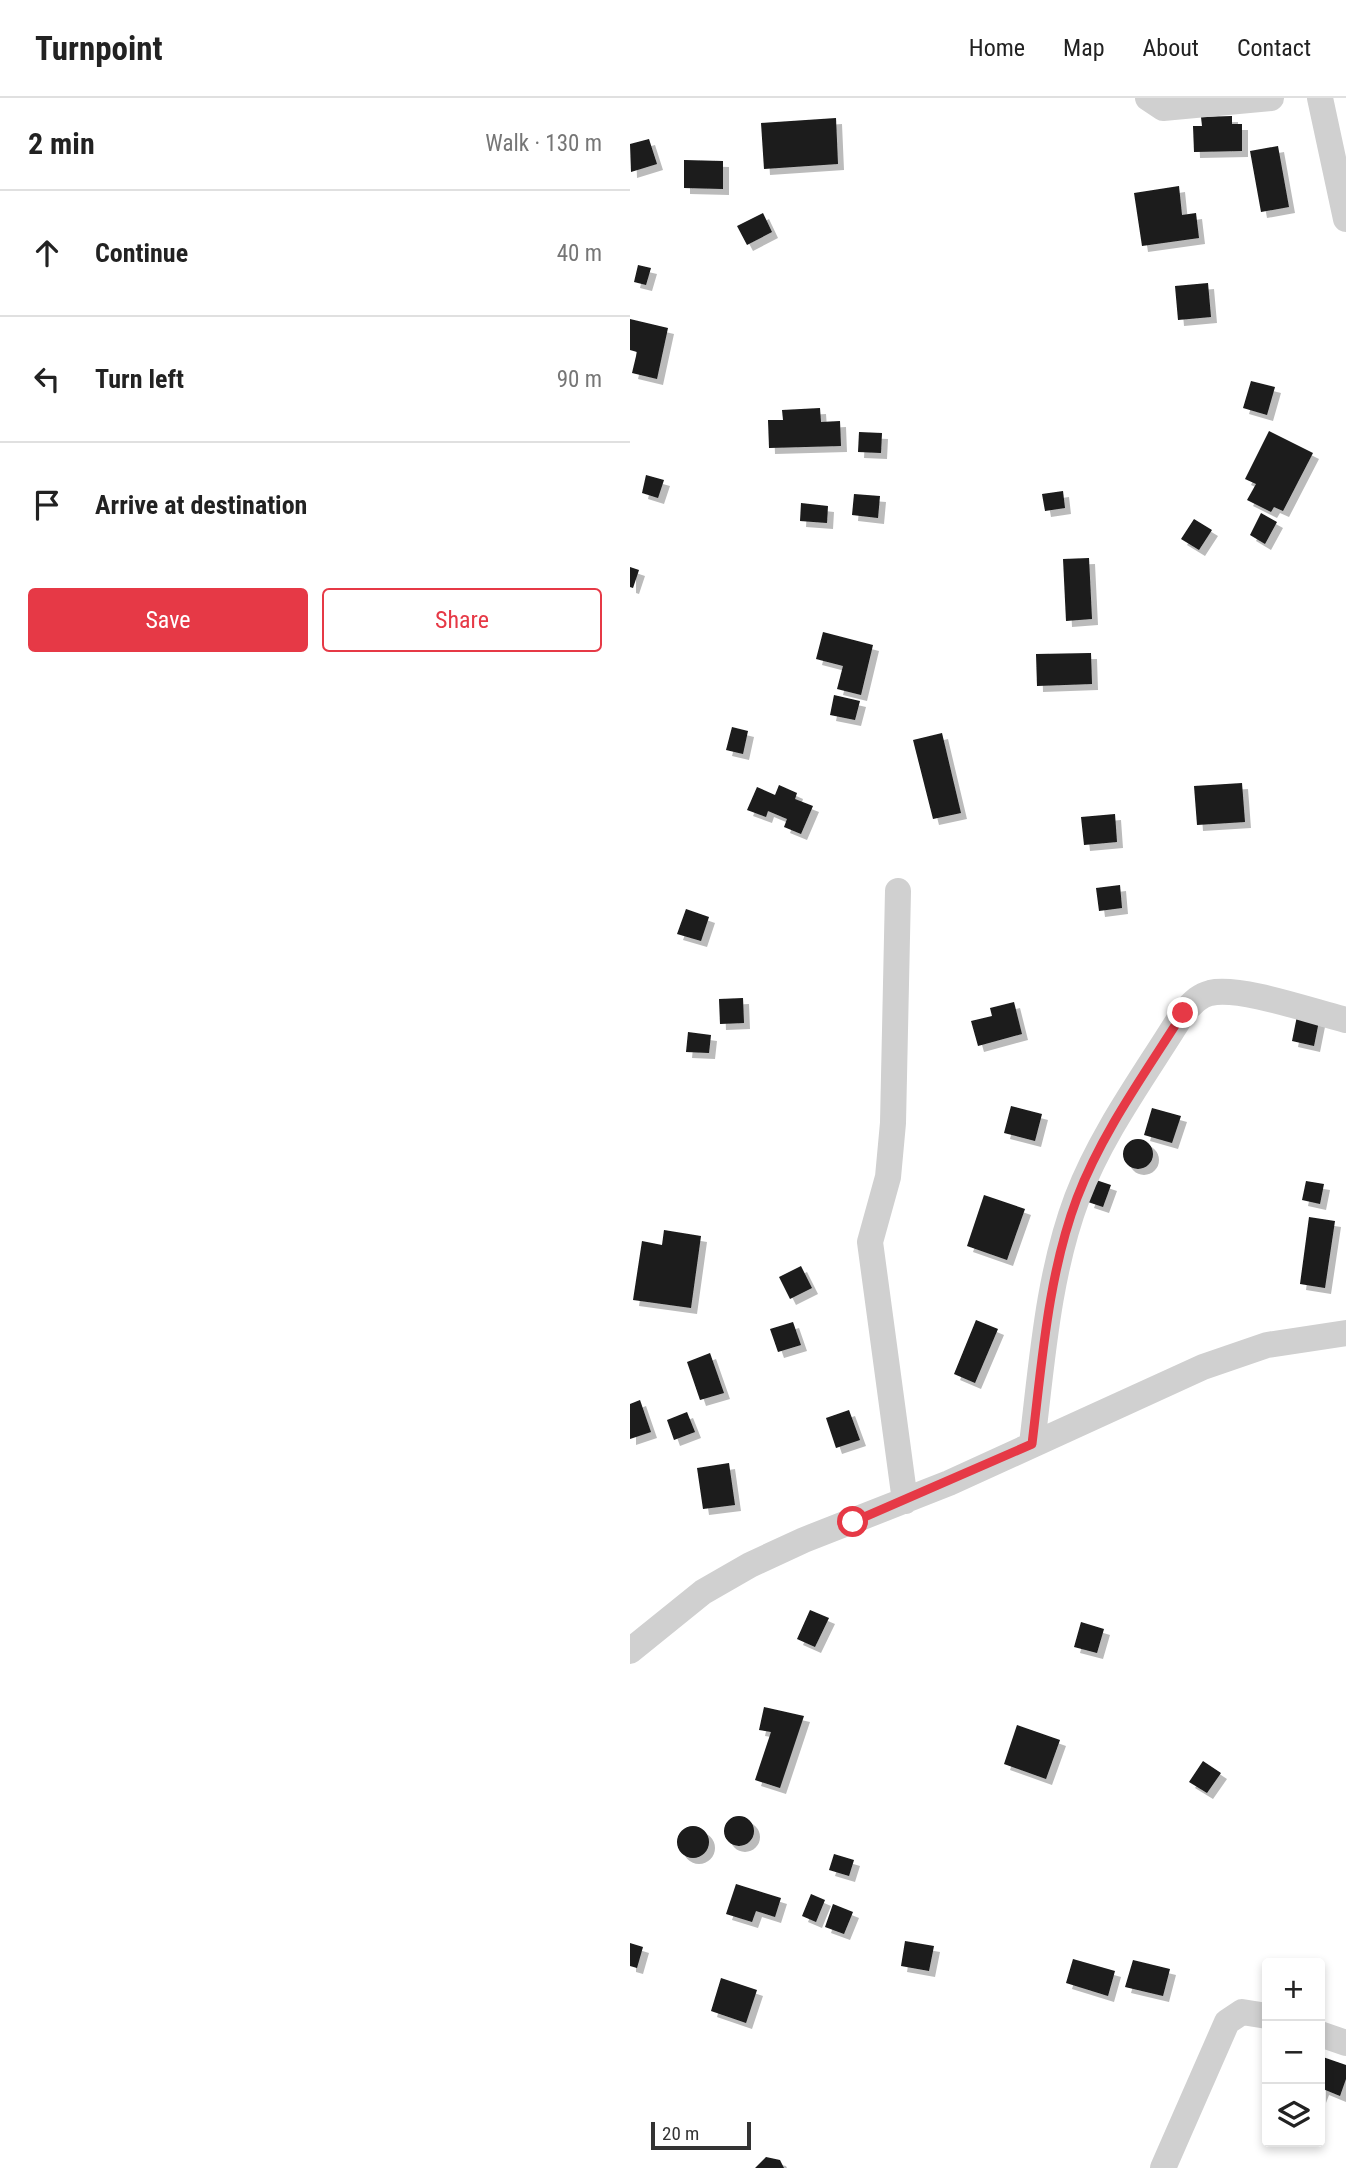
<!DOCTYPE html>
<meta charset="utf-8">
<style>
:root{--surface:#fff;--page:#f2f2f2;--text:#222;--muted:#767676;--line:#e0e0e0;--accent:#e63946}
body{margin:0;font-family:"Roboto Condensed",sans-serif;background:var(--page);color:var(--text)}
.controls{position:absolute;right:21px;bottom:21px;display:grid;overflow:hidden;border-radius:7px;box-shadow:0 4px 10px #0003}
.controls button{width:63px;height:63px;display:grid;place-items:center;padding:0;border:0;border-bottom:2px solid var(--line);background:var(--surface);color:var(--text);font:35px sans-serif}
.scale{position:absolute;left:21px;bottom:18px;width:100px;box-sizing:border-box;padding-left:7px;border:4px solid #333;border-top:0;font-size:19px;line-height:24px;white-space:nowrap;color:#333;-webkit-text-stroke:5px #fff;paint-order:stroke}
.stop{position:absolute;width:21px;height:21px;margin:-16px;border:5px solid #e63946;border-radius:50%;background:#fff}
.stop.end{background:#e63946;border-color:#fff;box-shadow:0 2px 7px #0008}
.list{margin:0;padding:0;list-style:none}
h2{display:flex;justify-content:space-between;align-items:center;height:91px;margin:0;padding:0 28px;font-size:30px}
h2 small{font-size:23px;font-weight:400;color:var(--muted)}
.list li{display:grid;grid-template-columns:46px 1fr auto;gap:21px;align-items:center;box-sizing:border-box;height:126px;padding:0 28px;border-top:2px solid var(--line)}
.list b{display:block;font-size:26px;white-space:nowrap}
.list em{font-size:23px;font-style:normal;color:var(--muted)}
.actions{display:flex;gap:14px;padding:21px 28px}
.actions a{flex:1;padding:16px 0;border:2px solid var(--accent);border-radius:7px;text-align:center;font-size:24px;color:var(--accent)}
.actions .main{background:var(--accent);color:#fff}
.icon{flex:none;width:38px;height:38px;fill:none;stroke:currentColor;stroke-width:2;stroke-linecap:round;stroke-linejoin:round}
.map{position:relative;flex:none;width:716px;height:2070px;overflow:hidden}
header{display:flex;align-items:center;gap:42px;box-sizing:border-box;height:98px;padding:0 35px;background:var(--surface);border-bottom:2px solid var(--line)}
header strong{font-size:33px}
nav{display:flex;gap:38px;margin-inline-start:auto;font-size:24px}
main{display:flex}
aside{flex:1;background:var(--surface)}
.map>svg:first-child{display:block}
.building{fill:#1a1a1a;filter:url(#shadow)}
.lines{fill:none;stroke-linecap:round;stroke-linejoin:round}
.street{stroke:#d0d0d0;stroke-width:26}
.route{stroke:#e63946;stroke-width:9}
</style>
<header>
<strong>Turnpoint</strong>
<nav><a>Home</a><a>Map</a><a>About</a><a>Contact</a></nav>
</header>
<main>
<aside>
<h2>2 min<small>Walk · 130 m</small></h2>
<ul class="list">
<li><svg class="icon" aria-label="ahead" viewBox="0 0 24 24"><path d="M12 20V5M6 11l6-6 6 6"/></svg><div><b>Continue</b></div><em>40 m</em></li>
<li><svg class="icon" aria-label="left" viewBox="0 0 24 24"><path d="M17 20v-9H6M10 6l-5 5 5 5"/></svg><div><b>Turn left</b></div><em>90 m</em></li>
<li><svg class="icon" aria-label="arrive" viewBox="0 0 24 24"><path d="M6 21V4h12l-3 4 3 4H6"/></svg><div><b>Arrive at destination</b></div></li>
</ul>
<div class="actions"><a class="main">Save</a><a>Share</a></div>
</aside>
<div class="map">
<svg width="716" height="2070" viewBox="0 0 716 2070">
<defs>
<filter id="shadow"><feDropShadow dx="6" dy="6" stdDeviation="0" flood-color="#0004"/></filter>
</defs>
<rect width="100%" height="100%" fill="#fff"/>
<!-- building -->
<path class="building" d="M602 18V26H612V53L564 54 563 28H572L571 19Z
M206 20 208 66 134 71 131 25Z
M19 41 27 66 1 74 0 46Z
M648 48 659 109 631 114 620 53Z
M54 62 93 63V91L54 90Z
M549 88 552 117 566 115 569 140 512 148 504 95Z
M133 115 142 134 117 147 107 128Z
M8 167 21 170 16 187 4 184Z
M578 185 581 219 548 222 545 188Z
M0 221 38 230 27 281 2 275 7 254 0 252Z
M621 283 645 289 637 317 613 310Z
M190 310 191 324 210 323 211 348 139 350 138 322H153L152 312Z
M639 333 683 355 653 413 644 409 641 414 617 402 626 386 615 381Z
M229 334 252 335 251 355 228 354Z
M16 377 34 382 28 400 12 395Z
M433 393 435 410 415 413 412 396Z
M224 396 250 398 248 420 222 417Z
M171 405 198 408 197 425 170 423Z
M631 415 647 424 635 446 620 437Z
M564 421 582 432 569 452 551 441Z
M459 460 462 521 436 523 433 461Z
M0 469 9 472 3 490 0 489Z
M193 534 243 547 231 597 207 591 213 568 186 561Z
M461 555 462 586 407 588 406 556Z
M204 597 230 603 225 622 200 617Z
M102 629 118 633 113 656 96 652Z
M312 635 331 715 303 721 283 642Z
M612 685 615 724 567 727 564 688Z
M149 687 167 695 165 701 183 708 171 736 154 729 157 721 138 713 136 719 117 712 127 689 145 697Z
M485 716 487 744 454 747 451 719Z
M490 787 492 810 469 813 466 790Z
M56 811 79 819 71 843 47 836Z
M113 900 114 925 90 926 89 901Z
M384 904 392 936 348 948 341 923 362 918 360 910Z
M667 918 689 923 684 948 662 943Z
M58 934 81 937 79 955 56 954Z
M381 1008 412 1016 405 1043 374 1035Z
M522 1010 551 1018 542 1045 514 1037Z
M493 1056a15 15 0 1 1 30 0a15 15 0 1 1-30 0Z
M466 1082 481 1087 473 1109 458 1104Z
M676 1083 694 1086 690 1106 672 1102Z
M354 1097 395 1111 377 1162 337 1148Z
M679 1119 705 1123 695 1190 670 1186Z
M34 1132 71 1138 61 1210 3 1202 12 1143 32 1147Z
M171 1168 182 1190 160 1201 149 1179Z
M346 1222 368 1231 345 1285 324 1276Z
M163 1224 171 1247 148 1254 140 1231Z
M80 1255 94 1295 70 1302 57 1264Z
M10 1302 21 1334 0 1341V1306Z
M219 1312 230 1342 206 1350 196 1320Z
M57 1314 65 1334 44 1342 37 1322Z
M99 1365 105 1407 73 1411 67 1370Z
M180 1512 199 1520 185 1549 167 1541Z
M451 1524 474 1531 467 1555 444 1549Z
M134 1609 174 1618 150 1690 125 1682 141 1634 129 1632Z
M387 1627 430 1642 416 1681 374 1666Z
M573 1663 591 1675 577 1695 559 1684Z
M94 1733a15 15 0 1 1 30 0a15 15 0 1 1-30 0Z
M47 1744a16 16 0 1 1 32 0a16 16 0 1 1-32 0Z
M204 1756 224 1762 219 1778 199 1772Z
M106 1786 151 1800 145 1819 126 1813 122 1824 96 1816Z
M181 1796 195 1802 186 1824 172 1818Z
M203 1806 223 1814 214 1836 195 1829Z
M275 1843 304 1848 299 1873 271 1868Z
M0 1845 13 1849 7 1870 0 1868Z
M443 1861 485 1873 478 1898 436 1885Z
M503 1862 540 1871 533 1898 495 1889Z
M91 1880 127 1892 116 1925 81 1913Z
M690 1958 716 1967V1981L710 1998 693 1991 690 1999Z
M136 2059 150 2062 154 2070H125Z"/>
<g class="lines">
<!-- street -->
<path class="street" d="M518 0 533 10 641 0
M690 0 716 121
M268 793 263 1025 258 1079 240 1144 275 1403
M402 1346C412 1264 418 1177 447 1100 472 1034 517 974 553 915 562 906 568 898 580 895 611 888 683 914 716 922
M0 1553 73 1494 120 1467 174 1442 319 1385 573 1269 637 1247 716 1235
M690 1936 716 1945
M533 2070 597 1924 612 1914 637 1918"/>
</g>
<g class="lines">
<!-- route -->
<path class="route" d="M223 1424 402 1346C412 1264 418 1177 447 1100 472 1034 516 974 553 915"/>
</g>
</svg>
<div class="controls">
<button>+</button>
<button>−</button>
<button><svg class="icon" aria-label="layers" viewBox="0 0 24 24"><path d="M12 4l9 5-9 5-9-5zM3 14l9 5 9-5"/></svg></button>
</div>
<div class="scale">20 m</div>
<div class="stop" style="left:223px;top:1424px"></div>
<div class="stop end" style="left:553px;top:915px"></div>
</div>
</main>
